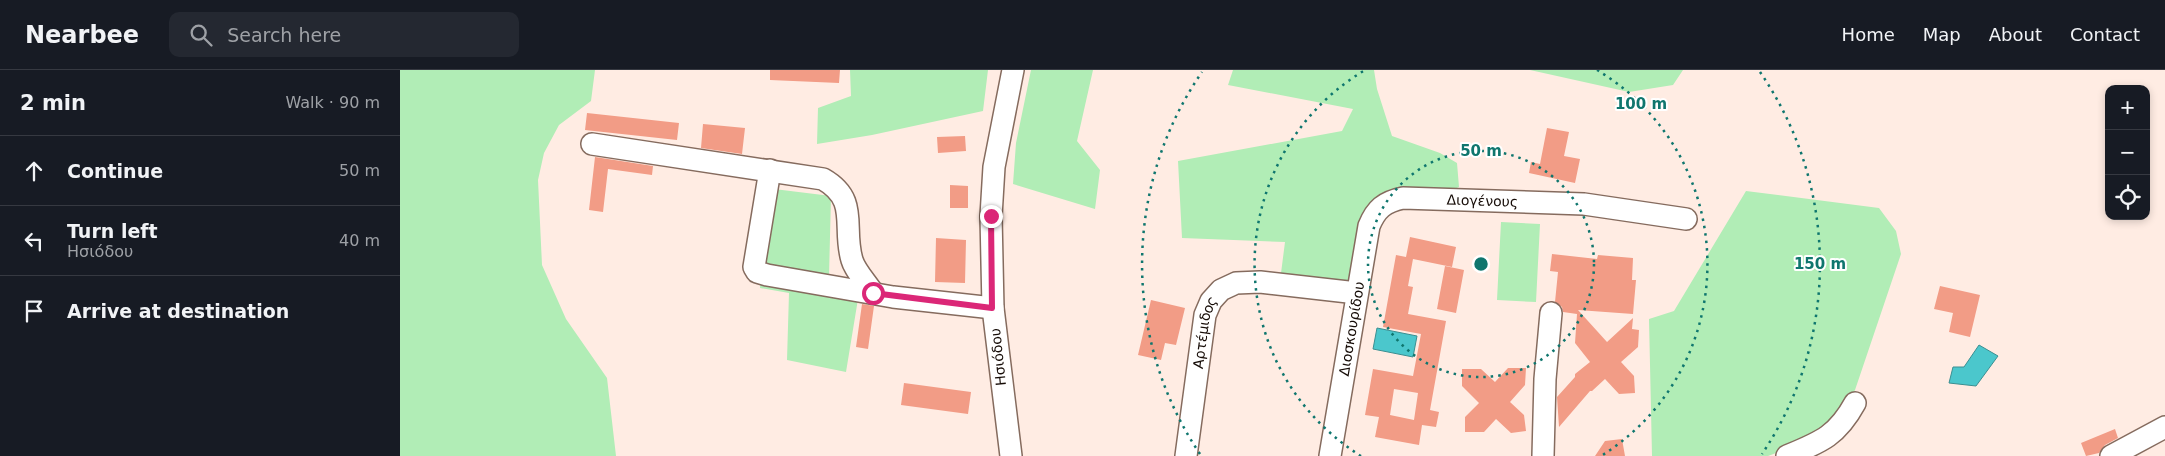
<!DOCTYPE html>
<meta charset="utf-8">
<style>
:root{--surface:#171b24;--page:#242831;--text:#f1f3f6;--muted:#9ea1a6;--line:#363941}
body{margin:0;font-family:"DejaVu Sans",sans-serif;background:var(--page);color:var(--text)}
.controls{position:absolute;right:15px;top:15px;display:grid;overflow:hidden;border-radius:10px;box-shadow:0 2px 8px #0003}
.controls button{width:45px;height:45px;display:grid;place-items:center;padding:0;border:0;border-bottom:1px solid var(--line);background:var(--surface);color:var(--text);font:25px sans-serif}
.stop{position:absolute;width:15px;height:15px;margin:-11px;border:4px solid #db2777;border-radius:50%;background:#fff}
.stop.end{background:#db2777;border-color:#fff;box-shadow:0 1px 5px #0008}
.list{margin:0;padding:0;list-style:none}
h2{display:flex;justify-content:space-between;align-items:center;height:65px;margin:0;padding:0 20px;font-size:21px}
h2 small{font-size:16px;font-weight:400;color:var(--muted)}
.list li{display:grid;grid-template-columns:32px 1fr auto;gap:15px;align-items:center;box-sizing:border-box;height:70px;padding:0 20px;border-top:1px solid var(--line)}
.list b{display:block;font-size:19px;white-space:nowrap}
.list p{margin:0;font-size:16px;white-space:nowrap;color:var(--muted)}
.list em{font-size:16px;font-style:normal;color:var(--muted)}
.icon{flex:none;width:28px;height:28px;fill:none;stroke:currentColor;stroke-width:2;stroke-linecap:round;stroke-linejoin:round}
.map{position:relative;flex:none;width:1765px;height:386px;overflow:hidden}
header{display:flex;align-items:center;gap:30px;box-sizing:border-box;height:70px;padding:0 25px;background:var(--surface);border-bottom:1px solid var(--line)}
header strong{font-size:24px}
nav{display:flex;gap:28px;margin-inline-start:auto;font-size:18px}
.search{width:350px;height:45px;background:var(--page);display:flex;align-items:center;gap:12px;box-sizing:border-box;padding:0 18px;border-radius:10px;color:var(--muted);font-size:19px}
main{display:flex}
aside{flex:1;background:var(--surface)}
.map>svg:first-child{display:block}
.green{fill:#b1edb6}
.water{fill:#4bc7cc;stroke:#3b8f91}
.building{fill:#f29c86;fill-rule:evenodd}
.lines{fill:none;stroke-linecap:round;stroke-linejoin:round}
.minor-casing{stroke:#856b5e;stroke-width:24}
.minor{stroke:#fff;stroke-width:21}
.route{stroke:#db2777;stroke-width:6}
.ring{fill:none;stroke:#0f766e;stroke-width:2.5;stroke-dasharray:2.5 5}
.labels{text-anchor:middle;dominant-baseline:central;stroke-width:4;stroke-linejoin:round;paint-order:stroke}
.street-label{font-size:14px;fill:#160c07;stroke:#fff}
.centre{fill:#0f766e;stroke:#fff;stroke-width:2.5}
.ring-label{font-size:15px;text-anchor:middle;font-weight:bold;fill:#0f766e;stroke:#fff;stroke-width:4;stroke-linejoin:round;paint-order:stroke}
</style>
<header>
<strong>Nearbee</strong>
<div class="search"><svg class="icon" aria-label="search" viewBox="0 0 24 24"><circle cx="10" cy="10" r="6"/><path d="M15 15l6 6"/></svg>Search here</div>
<nav><a>Home</a><a>Map</a><a>About</a><a>Contact</a></nav>
</header>
<main>
<aside>
<h2>2 min<small>Walk · 90 m</small></h2>
<ul class="list">
<li><svg class="icon" aria-label="ahead" viewBox="0 0 24 24"><path d="M12 20V5M6 11l6-6 6 6"/></svg><div><b>Continue</b></div><em>50 m</em></li>
<li><svg class="icon" aria-label="left" viewBox="0 0 24 24"><path d="M17 20v-9H6M10 6l-5 5 5 5"/></svg><div><b>Turn left</b><p>Ησιόδου</p></div><em>40 m</em></li>
<li><svg class="icon" aria-label="arrive" viewBox="0 0 24 24"><path d="M6 21V4h12l-3 4 3 4H6"/></svg><div><b>Arrive at destination</b></div></li>
</ul>
</aside>
<div class="map">
<svg width="1765" height="386" viewBox="0 0 1765 386">
<rect width="100%" height="100%" fill="#ffece3"/>
<!-- green -->
<path class="green" d="M0 0H195L191 31 159 55 144 83 138 110 142 195 166 249 207 308 216 386H0Z
M450 0H588L583 41 472 65 417 74 418 38 451 26Z
M631 0H693L677 71 700 100 695 139 613 114 616 73Z
M833 0H974L977 19 992 66 1040 83 1057 93 1059 117 1050 121 1023 117 999 119 958 165 947 221 880 211 885 172 782 168 778 91 942 61 953 39 828 15Z
M1130 0H1283L1273 15 1229 22Z
M374 119 431 126 429 207 361 200Z
M1346 121 1479 138 1496 161 1501 184 1455 320 1428 364 1368 386H1252L1249 249 1274 241Z
M1101 152 1140 154 1136 232 1097 230Z
M361 210 458 229 446 302 387 290 389 223 360 218Z"/>
<!-- water -->
<path class="water" d="M977 258 1017 266 1013 287 973 279Z
M1579 275 1598 286 1576 316 1549 313 1553 297H1564Z"/>
<!-- building -->
<path class="building" d="M370 0H440L439 13 370 10Z
M187 43 279 53 277 70 185 60Z
M303 54 345 58 342 84 301 78Z
M1147 58 1169 62 1164 86 1180 89 1175 113 1129 103 1131 92 1140 94Z
M565 66 566 81 538 83 537 67Z
M195 87 253 96 252 105 208 99 203 142 189 140Z
M550 115 568 116V138H550Z
M1010 167 1056 177 1052 197 1013 189 1008 216 1013 217 1008 244 1046 251 1030 340 1039 342 1036 357 1022 355 1019 375 975 367 979 347 965 345 973 299 1013 306 1021 264 983 257 996 185 1006 187ZM994 319 1018 323 1014 350 990 345Z
M536 168 566 170 565 213 535 212Z
M1152 184 1197 189 1198 185 1233 188 1232 210H1236L1233 244 1178 240 1207 272 1233 248 1232 259 1239 260 1238 277 1221 292 1234 306 1235 323 1219 324 1205 309 1192 321H1190L1159 357 1157 327 1175 307V304L1190 292 1175 273 1177 244 1163 242 1162 237 1155 232 1158 202 1150 201Z
M1045 196 1064 200 1056 243 1037 239Z
M1540 216 1580 225 1570 267 1549 262 1553 243 1534 239Z
M751 230 785 238 776 275 765 273 761 290 738 285Z
M462 234 474 236 468 279 456 277Z
M1108 298H1126L1125 315 1110 332 1124 345 1126 361 1111 363 1096 349 1084 362H1065V347L1079 333 1062 316V299H1081L1095 312Z
M504 313 571 322 568 344 501 335Z
M1715 359 1718 368 1705 375 1699 383 1686 386 1681 373Z
M1222 369 1225 386H1195L1205 371Z"/>
<g class="lines">
<defs>
<g id="minor">
<path d="M192 74 423 109C460 130 442 157 452 190 455 201 467 213 473 223"/>
<path d="M370 100 354 197 357 202 367 205 493 227 593 238"/>
<path d="M611 386 593 238 591 146 594 97 613 0"/>
<path id="s1" d="M786 386 805 245 811 231 821 220 836 213 860 212 957 223"/>
<path id="s2" d="M930 386 969 156C976 139 984 132 1003 128L1184 134 1286 149"/>
<path d="M1143 386 1145 309 1151 243"/>
<path d="M1387 386C1421 372 1437 366 1455 333"/>
<path d="M1711 386 1765 357"/>
</g>
</defs>
<!-- minor casing -->
<use href="#minor" class="minor-casing"/>
<!-- minor -->
<use href="#minor" class="minor"/>
</g>
<g class="lines">
<!-- route -->
<path class="route" d="M473 223 592 238 591 146"/>
</g>
<!-- distance rings -->
<g class="ring">
<circle cx="1081" cy="194" r="113"/>
<path d="M961 386A226 226 0 0 1 965 0M1197 0A226 226 0 0 1 1201 386"/>
<path d="M800 384A339 339 0 0 1 802 2M1360 2A339 339 0 0 1 1362 384"/>
</g>
<g class="labels">
<!-- street labels -->
<g class="street-label">
<text stroke="none"><textPath href="#s2" startOffset="359">Διογένους</textPath></text>
<text stroke="none"><textPath href="#s2" startOffset="129">Διοσκουρίδου</textPath></text>
<text stroke="none"><textPath href="#s1" startOffset="125">Αρτέμιδος</textPath></text>
<text transform="translate(598 287) rotate(-96)">Ησιόδου</text>
</g>
</g>
<circle cx="1081" cy="194" r="8" class="centre"/>
<g class="ring-label">
<text x="1241" y="39">100 m</text>
<text x="1081" y="86">50 m</text>
<text x="1420" y="199">150 m</text>
</g>
</svg>
<div class="controls">
<button>+</button>
<button>−</button>
<button><svg class="icon" aria-label="locate" viewBox="0 0 24 24"><circle cx="12" cy="12" r="6"/><path d="M12 2v4M12 18v4M2 12h4M18 12h4"/></svg></button>
</div>
<div class="stop" style="left:473px;top:223px"></div>
<div class="stop end" style="left:591px;top:146px"></div>
</div>
</main>
